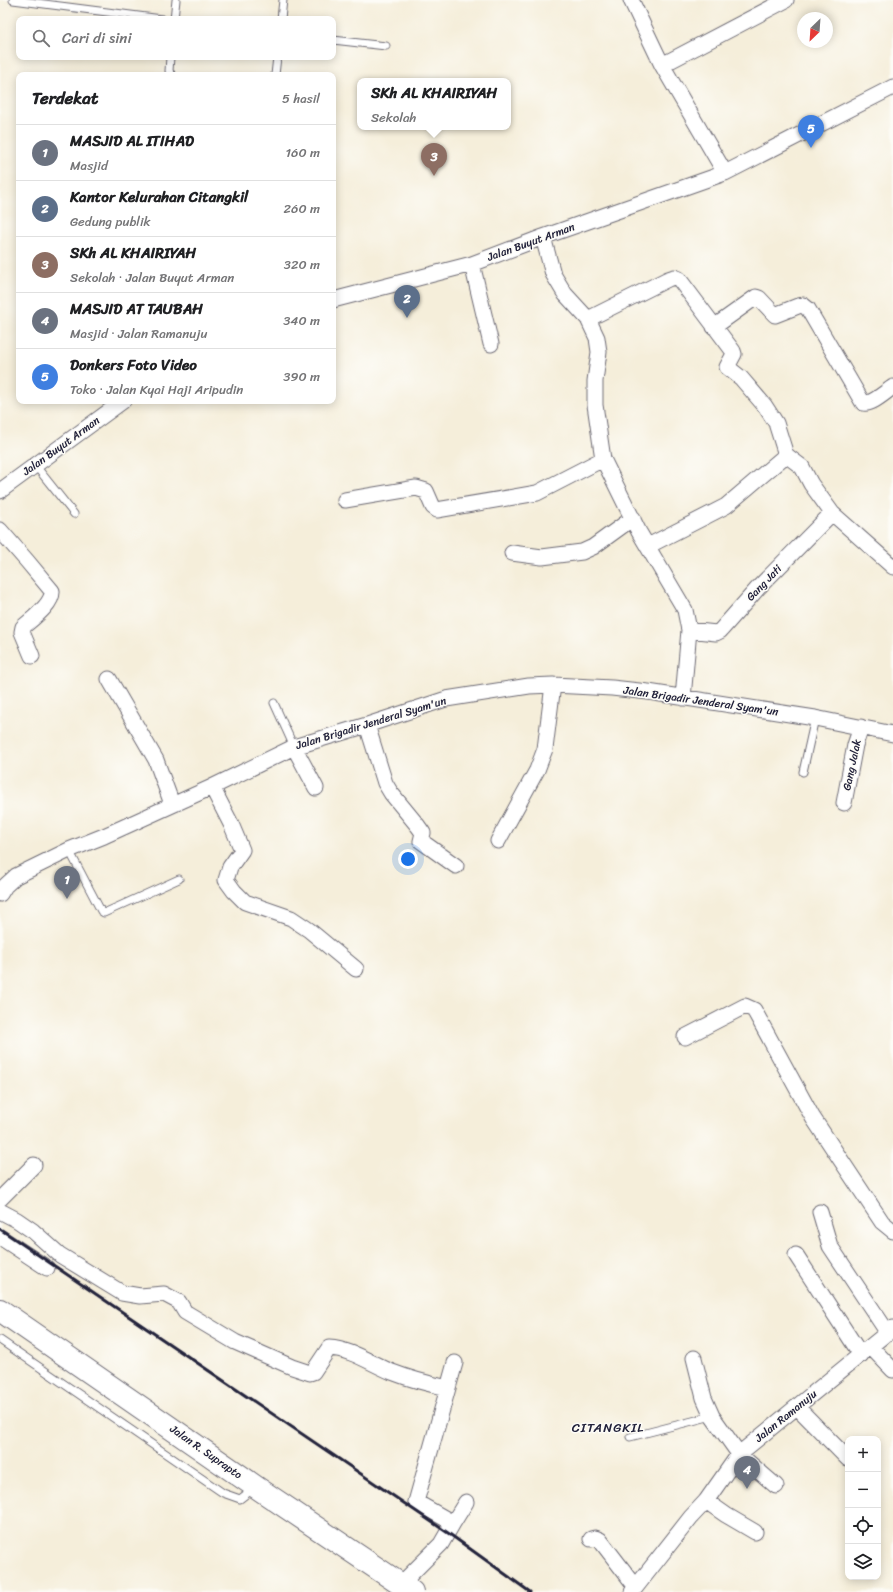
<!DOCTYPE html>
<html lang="id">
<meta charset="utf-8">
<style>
:root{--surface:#fff;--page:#f6f6f6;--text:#202124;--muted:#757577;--line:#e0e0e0;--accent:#b45309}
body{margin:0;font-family:Sriracha,sans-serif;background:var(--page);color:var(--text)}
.controls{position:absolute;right:12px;bottom:12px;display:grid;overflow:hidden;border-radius:8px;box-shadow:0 2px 10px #0003}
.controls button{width:36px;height:36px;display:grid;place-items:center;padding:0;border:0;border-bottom:1px solid var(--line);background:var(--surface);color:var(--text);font:20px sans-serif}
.compass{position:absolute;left:797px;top:12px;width:36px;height:36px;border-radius:50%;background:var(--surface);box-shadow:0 2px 10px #0003;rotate:205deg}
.you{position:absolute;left:408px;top:859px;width:14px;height:14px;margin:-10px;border:3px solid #fff;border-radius:50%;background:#1a73e8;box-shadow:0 0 0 6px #1a73e833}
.badge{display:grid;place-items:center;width:26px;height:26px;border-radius:50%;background:var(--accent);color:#fff;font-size:13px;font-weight:700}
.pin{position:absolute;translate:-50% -33px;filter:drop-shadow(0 1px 2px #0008)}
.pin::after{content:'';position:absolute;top:21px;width:14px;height:12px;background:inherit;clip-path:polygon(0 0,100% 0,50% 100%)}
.popup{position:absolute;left:357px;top:78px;width:154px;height:52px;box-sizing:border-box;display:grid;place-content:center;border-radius:8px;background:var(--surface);filter:drop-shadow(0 1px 3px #0005);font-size:13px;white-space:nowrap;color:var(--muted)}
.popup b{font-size:15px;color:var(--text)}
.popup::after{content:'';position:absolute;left:50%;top:100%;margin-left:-8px;border:8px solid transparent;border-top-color:var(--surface)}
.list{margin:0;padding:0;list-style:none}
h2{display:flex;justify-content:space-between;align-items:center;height:52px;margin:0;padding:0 16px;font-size:17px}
h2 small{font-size:13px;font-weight:400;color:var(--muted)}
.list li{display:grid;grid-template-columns:26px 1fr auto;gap:12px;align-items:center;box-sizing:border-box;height:56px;padding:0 16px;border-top:1px solid var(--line)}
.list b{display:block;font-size:15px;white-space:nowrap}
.list p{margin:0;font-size:13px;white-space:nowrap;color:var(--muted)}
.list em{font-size:13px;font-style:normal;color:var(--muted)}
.icon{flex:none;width:22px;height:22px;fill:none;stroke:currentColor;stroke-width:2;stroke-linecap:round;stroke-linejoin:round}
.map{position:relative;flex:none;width:893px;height:1592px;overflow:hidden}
.search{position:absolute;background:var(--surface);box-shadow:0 2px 10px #0003;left:16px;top:16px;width:320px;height:44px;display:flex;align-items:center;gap:10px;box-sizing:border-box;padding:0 14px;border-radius:8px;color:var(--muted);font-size:15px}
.panel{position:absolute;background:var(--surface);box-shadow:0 2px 10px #0003;left:16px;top:72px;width:320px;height:332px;border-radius:8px}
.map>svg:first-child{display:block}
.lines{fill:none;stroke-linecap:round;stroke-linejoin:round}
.lane-casing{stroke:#6c6973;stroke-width:9}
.street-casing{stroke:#6c6973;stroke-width:17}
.highway-casing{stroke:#6c6973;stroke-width:24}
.lane{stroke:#fff;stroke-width:7}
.street{stroke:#fff;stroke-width:15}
.highway{stroke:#fff;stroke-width:22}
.rail{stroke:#22223b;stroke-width:3}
.labels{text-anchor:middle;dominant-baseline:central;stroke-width:3;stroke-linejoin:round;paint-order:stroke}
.street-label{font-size:11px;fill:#22223b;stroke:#fdfcf7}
.quarter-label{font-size:13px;letter-spacing:1px;fill:#22223b;stroke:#fdfcf7}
</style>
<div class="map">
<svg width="893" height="1592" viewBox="0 0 893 1592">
<rect width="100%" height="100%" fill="#fdfcf7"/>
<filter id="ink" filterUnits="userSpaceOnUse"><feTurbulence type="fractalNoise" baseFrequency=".025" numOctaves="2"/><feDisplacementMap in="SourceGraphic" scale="8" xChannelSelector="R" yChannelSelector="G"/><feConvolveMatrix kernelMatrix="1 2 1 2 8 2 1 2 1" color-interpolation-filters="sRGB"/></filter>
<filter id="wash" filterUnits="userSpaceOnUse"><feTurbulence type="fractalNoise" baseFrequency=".012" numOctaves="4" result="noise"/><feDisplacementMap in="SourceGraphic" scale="16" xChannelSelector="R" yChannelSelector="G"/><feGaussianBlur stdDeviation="0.9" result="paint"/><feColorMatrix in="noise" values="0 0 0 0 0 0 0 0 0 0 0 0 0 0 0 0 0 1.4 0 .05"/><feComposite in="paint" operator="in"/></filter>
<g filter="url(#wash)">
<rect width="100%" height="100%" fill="#f5eeda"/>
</g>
<g filter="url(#ink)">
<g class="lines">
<defs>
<path id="lane" d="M13 0 162 19
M174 19 176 0
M281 19 283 0
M333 40 386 46
M170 57 169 71 172 75
M275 75 277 57
M35 465 74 514
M274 703 294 747
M803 772 815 718
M69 850 101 911 104 913 179 879
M0 1340 223 1493 240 1499 253 1489
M630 1437 712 1416"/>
<path id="street" d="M631 0 662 65 725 173
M662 65 786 0
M543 237 553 274 565 294 588 319 597 338 599 352 595 381V405L603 459 639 532 685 610 689 630 683 698
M472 264 491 344
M333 300 472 264 543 237 725 173 893 87
M588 319 668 279 674 277 679 279 733 351 734 354 727 367 741 378 765 406 776 423 786 455 802 467 811 484 832 513 893 567
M714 327 756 297 759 298 775 315 798 306 803 305 808 309 863 403C872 405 885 392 893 387
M0 491 123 401
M345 500 416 488 426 491 433 507 437 510 537 493 603 459
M0 530 27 561 52 591C53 604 32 619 23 627L22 632 32 656
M648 546 726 506 786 455
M512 553 542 557 582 552 593 547 633 518
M689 630 716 633 720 631 758 588 832 513
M109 679 156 760 172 804
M367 725 385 783 391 793 418 826 423 833 421 841 456 866
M294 747 316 788
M212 787 231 824 242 850 230 867 226 880 234 891 245 902 291 918 309 930 356 969
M844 803 855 745 861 727
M498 841 537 770 545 749 553 685
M0 894 5 886 16 876 69 850 104 836 212 787 294 747 367 725 446 699 529 686 553 685 612 688 648 692 815 718 893 734
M685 1037 745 1006 754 1010 813 1118 882 1222 893 1231
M0 1199 34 1165
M0 1211 17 1220 33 1231 60 1255 122 1293 140 1296 164 1294 179 1302 185 1312 235 1342 292 1367 310 1373 313 1372 329 1348C351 1349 372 1364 392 1372 410 1379 429 1384 448 1388
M820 1212 830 1246 888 1333
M0 1237 47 1268
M796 1255 861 1355
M871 1347 893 1370
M694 1358 704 1398 712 1416 739 1454 776 1486
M797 1407 848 1459
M706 1501 726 1515 755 1532
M453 1523 416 1502 455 1363
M591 1539 595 1538 600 1540 636 1587
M401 1584 441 1544 453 1523 466 1502
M632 1592 691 1517 706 1501 739 1454 893 1328"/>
<path id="highway" d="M0 1310 256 1487 412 1592"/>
</defs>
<!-- lane casing -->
<use href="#lane" class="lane-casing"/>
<!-- street casing -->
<use href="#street" class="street-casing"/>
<!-- highway casing -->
<use href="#highway" class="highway-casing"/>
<!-- lane -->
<use href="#lane" class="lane"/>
<!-- street -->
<use href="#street" class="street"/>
<!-- highway -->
<use href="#highway" class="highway"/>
<!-- rail -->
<path class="rail" d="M0 1229 448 1533 530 1592"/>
</g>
</g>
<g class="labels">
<!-- street labels -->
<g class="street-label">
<text transform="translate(531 242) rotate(-20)">Jalan Buyut Arman</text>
<text transform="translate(61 446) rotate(-36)">Jalan Buyut Arman</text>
<text transform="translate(764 583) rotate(-46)">Gang Jati</text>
<text transform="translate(701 701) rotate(8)">Jalan Brigadir Jenderal Syam'un</text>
<text transform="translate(371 723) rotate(-17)">Jalan Brigadir Jenderal Syam'un</text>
<text transform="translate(852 765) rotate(-78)">Gang Jalak</text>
<text transform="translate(786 1416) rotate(-39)">Jalan Ramanuju</text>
<text transform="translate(206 1452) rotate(35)">Jalan R. Suprapto</text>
</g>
<!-- quarter labels -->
<g class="quarter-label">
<text x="608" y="1427">CITANGKIL</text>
</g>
</g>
</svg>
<div class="controls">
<button>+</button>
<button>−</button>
<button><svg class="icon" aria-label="locate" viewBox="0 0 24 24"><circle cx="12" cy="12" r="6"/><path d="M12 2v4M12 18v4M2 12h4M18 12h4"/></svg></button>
<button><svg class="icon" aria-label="layers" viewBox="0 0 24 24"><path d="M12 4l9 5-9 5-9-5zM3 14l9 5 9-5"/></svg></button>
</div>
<svg class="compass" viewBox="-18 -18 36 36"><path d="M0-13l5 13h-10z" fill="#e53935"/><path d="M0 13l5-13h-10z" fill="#757577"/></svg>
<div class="you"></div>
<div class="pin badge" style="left:67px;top:899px;background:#6b7280">1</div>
<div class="pin badge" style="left:407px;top:318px;background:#5c6f8a">2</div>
<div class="pin badge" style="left:434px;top:176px;background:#8d6e63">3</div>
<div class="popup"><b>SKh AL KHAIRIYAH</b>Sekolah</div>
<div class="pin badge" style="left:747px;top:1489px;background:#6b7280">4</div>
<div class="pin badge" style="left:811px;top:148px;background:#3f7fe0">5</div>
<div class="search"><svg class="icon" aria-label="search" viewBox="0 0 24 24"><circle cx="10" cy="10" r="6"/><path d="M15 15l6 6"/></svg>Cari di sini</div>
<section class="panel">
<h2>Terdekat<small>5 hasil</small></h2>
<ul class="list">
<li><span class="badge" style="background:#6b7280">1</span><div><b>MASJID AL ITIHAD</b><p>Masjid</p></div><em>160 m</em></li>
<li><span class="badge" style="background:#5c6f8a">2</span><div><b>Kantor Kelurahan Citangkil</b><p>Gedung publik</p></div><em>260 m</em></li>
<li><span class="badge" style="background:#8d6e63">3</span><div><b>SKh AL KHAIRIYAH</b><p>Sekolah · Jalan Buyut Arman</p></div><em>320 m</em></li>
<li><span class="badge" style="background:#6b7280">4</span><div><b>MASJID AT TAUBAH</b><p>Masjid · Jalan Ramanuju</p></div><em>340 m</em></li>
<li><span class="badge" style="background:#3f7fe0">5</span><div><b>Donkers Foto Video</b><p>Toko · Jalan Kyai Haji Aripudin</p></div><em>390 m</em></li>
</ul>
</section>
</div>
